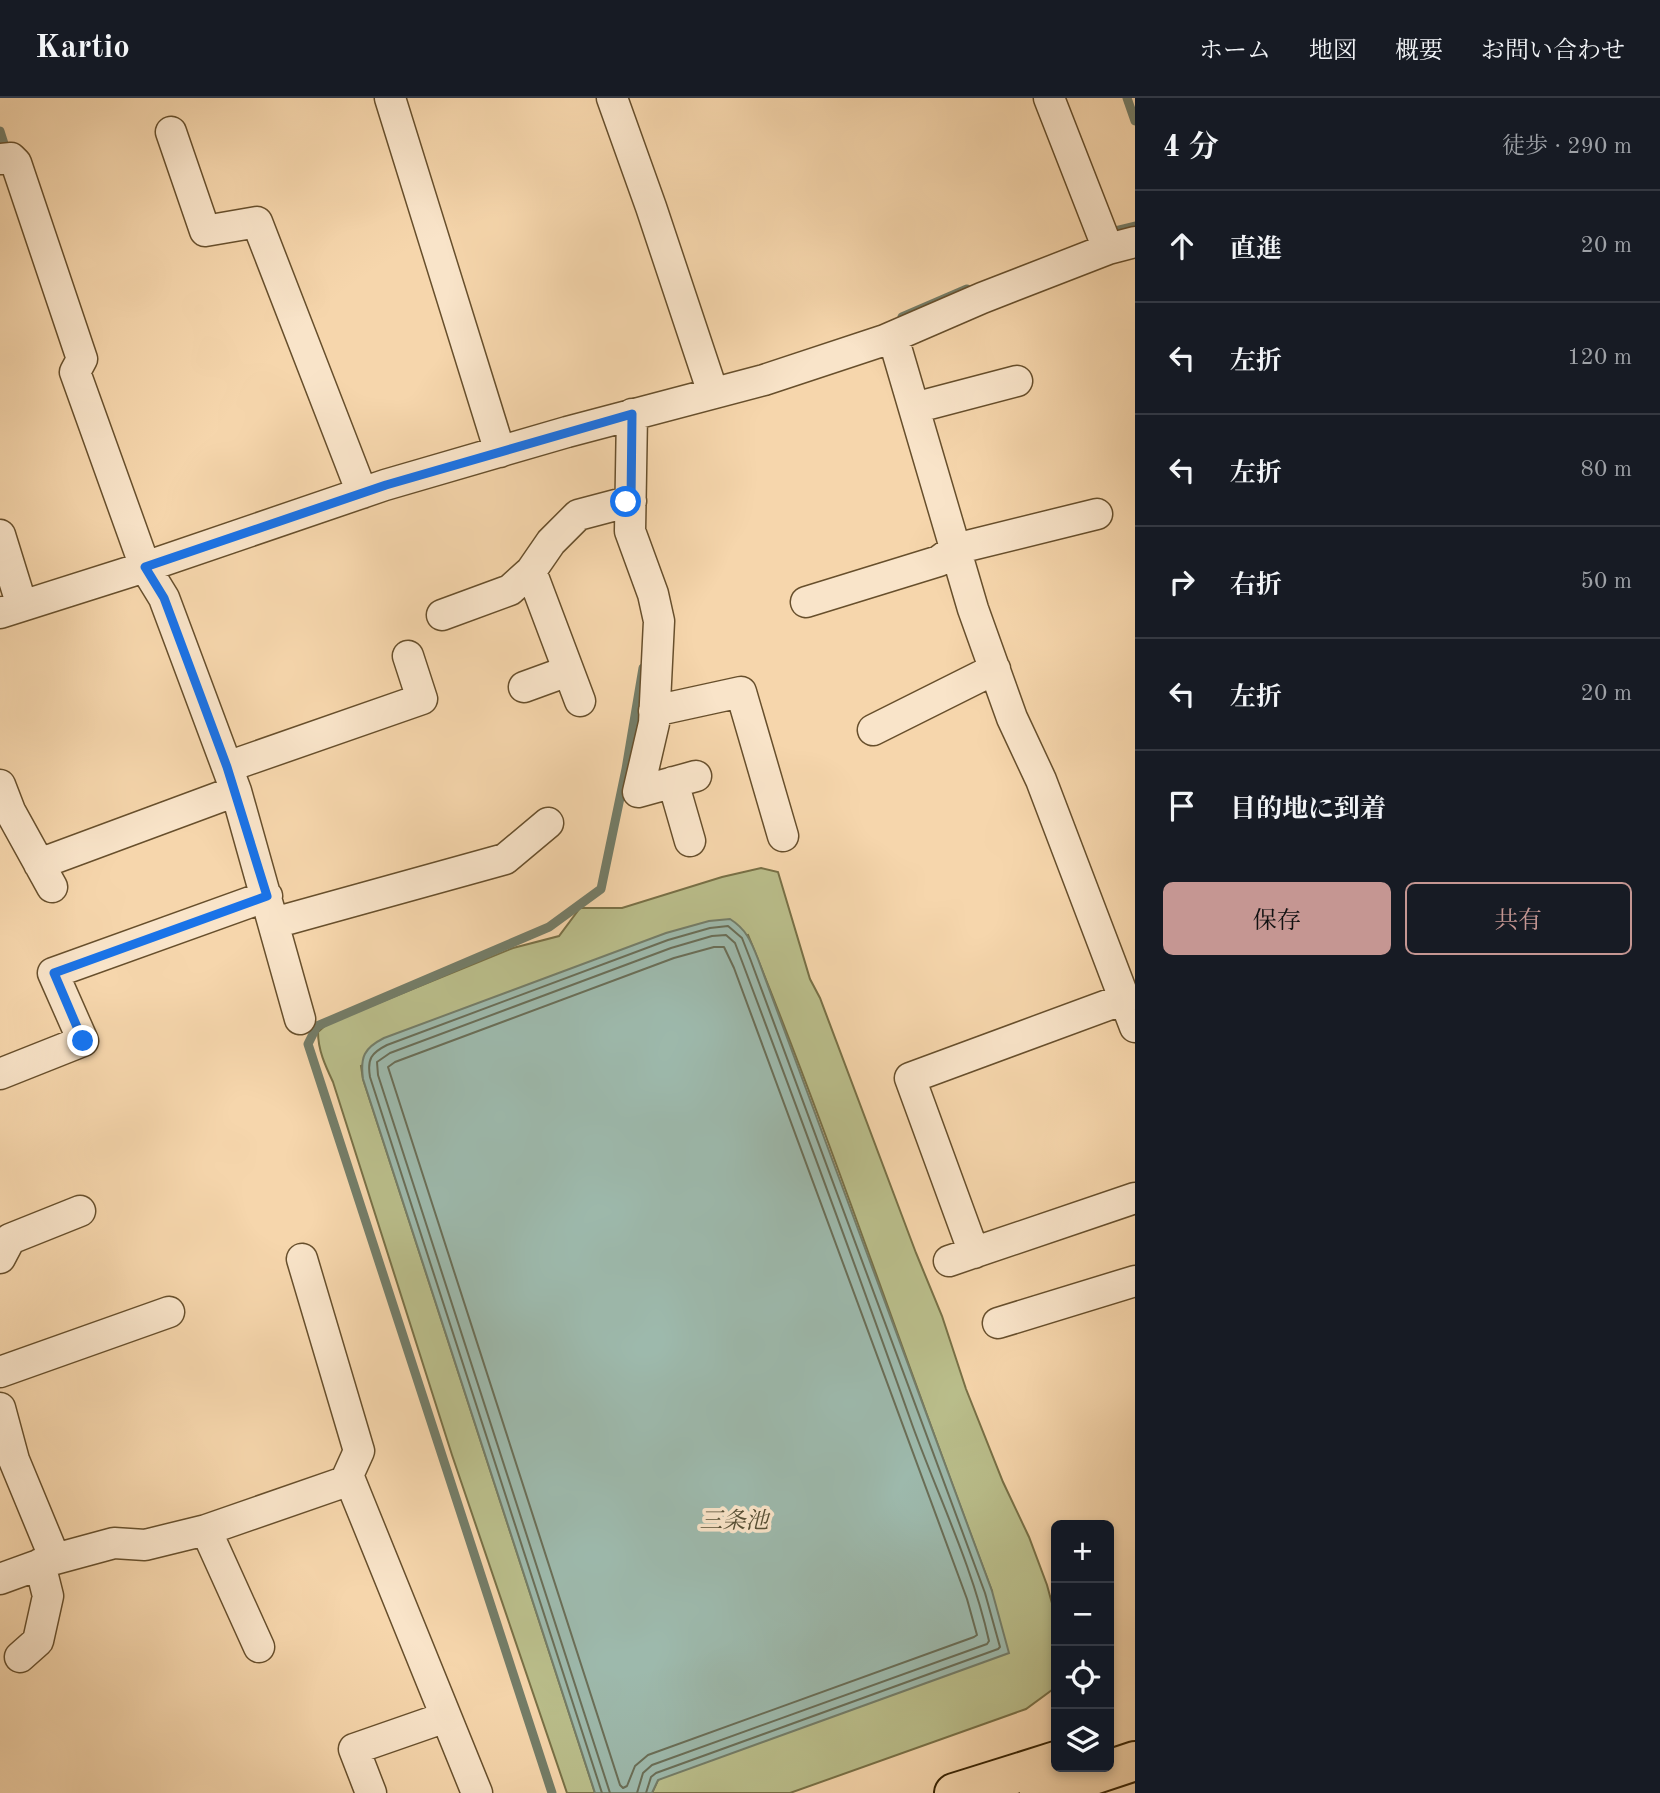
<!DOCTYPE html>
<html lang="ja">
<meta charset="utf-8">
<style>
:root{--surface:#171b24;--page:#242831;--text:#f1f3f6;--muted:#9ea1a6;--line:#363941;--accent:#c59692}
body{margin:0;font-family:"Old Standard TT","Noto Serif JP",serif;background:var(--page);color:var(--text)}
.controls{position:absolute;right:21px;bottom:21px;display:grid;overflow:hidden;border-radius:10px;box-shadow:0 4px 10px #0003}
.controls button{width:63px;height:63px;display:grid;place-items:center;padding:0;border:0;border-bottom:2px solid var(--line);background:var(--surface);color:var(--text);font:35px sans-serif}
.stop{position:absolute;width:21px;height:21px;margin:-16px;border:5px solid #1a73e8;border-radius:50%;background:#fff}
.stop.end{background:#1a73e8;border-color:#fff;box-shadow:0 2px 7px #0008}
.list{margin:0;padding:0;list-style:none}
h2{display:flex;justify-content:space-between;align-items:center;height:91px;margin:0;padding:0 28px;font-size:30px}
h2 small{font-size:23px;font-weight:400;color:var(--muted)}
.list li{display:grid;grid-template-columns:46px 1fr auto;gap:21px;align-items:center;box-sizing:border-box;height:112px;padding:0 28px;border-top:2px solid var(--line)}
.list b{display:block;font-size:26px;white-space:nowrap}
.list em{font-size:23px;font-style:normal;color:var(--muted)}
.actions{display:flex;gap:14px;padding:21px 28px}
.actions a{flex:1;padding:16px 0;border:2px solid var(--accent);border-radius:10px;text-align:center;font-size:24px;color:var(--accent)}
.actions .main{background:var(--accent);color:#111}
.icon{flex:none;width:38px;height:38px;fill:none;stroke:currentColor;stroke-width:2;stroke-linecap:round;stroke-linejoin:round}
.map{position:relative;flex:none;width:1135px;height:1695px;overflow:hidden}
header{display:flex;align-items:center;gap:42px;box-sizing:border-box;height:98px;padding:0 35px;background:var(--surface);border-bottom:2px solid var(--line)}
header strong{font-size:33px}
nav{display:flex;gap:38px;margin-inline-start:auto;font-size:24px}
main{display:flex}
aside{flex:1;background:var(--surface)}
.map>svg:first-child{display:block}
.green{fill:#babe8b;stroke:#787046;stroke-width:2}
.water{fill:#9db9ac;stroke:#747d68;stroke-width:2}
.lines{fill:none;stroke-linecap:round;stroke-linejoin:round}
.shore{stroke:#6a6e57;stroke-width:2}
.stream{stroke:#747d68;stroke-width:9}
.minor-casing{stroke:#674f2c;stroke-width:33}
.highway-casing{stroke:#372202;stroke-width:42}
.minor{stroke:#f9e4c9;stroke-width:30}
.highway{stroke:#f6d6ac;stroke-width:38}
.route{stroke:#1a73e8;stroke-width:9}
.labels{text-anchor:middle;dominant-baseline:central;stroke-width:7;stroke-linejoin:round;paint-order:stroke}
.water-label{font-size:23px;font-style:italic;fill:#564f35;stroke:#f9e4c9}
</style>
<header>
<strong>Kartio</strong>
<nav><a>ホーム</a><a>地図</a><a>概要</a><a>お問い合わせ</a></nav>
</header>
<main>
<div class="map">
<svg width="1135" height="1695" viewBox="0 0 1135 1695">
<rect width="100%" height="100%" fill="#f6d6ac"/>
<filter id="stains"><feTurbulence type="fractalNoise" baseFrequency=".00286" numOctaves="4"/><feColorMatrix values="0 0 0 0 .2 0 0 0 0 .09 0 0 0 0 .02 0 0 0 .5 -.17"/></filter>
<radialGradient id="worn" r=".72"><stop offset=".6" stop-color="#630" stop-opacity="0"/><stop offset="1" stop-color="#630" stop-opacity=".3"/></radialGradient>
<!-- green -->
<path class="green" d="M761 770 778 774 810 881 820 900 916 1155 942 1218 966 1291 1003 1384 1029 1439 1047 1487 1056 1520V1589L1026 1611 790 1695H652L658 1682 992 1493C909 1275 836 1053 748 837L361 968 363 981 595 1695H567L452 1357 333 984C325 967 318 952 318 934L327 926 513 850 559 838 580 810H622L722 779Z"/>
<!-- water -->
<path class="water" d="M730 821C746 831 751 843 758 861L992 1493 1009 1555 658 1682 652 1695H595L363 981C360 959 364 950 384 940L666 835 709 823Z"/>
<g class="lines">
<!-- shore -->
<path class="shore" d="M714 849H724L734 870 967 1501 977 1537 974 1539 648 1657 635 1668 627 1688 623 1690 620 1687 388 969 395 964 674 860Z
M602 1695 370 979C367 961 371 955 387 947L668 842 710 830 728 828 742 840 751 863 985 1495 1000 1549 998 1551 656 1675 651 1679 646 1695
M610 1695 378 977 377 964 390 955 671 850 712 838 726 837 735 845 743 866C801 1020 858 1174 913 1329 939 1400 973 1470 989 1543L987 1546 652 1667 643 1675 637 1695"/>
<!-- stream -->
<path class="stream" d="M1127 0 1135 23
M0 33 7 55
M1106 135 1135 128
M902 219 967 191
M552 1695 308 946 317 928 549 829 601 791 626 671 643 570"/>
<defs>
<path id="minor" d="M390 0 500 354
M612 0 651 109 713 295
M1049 0 1108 151
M171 34 205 133 257 124 362 395
M0 61 11 60 16 65 82 261 75 274 145 469 164 500 236 693 300 921
M893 239 973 511 1012 620 1041 682 1135 929
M914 310 1017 283
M632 316 630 433 653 496 659 523 654 625 638 694 696 678
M0 437 22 508
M531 473 580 603
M806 504 939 463 955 451 1097 416
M0 515 145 469 385 387 567 334 764 282 885 242 982 200 1108 151 1135 144
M442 517 510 492 531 473 551 444 578 417 631 403
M524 589 568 573
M654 613 741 594 783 738
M873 632 995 571
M227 669 422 601 408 558
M673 684 690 743
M0 687 10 713 52 789
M39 766 236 693
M274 825 505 761 548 725
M0 976 83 943 53 875 267 798
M974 1155 910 980 1124 901
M0 1160 10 1141 80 1113
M302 1161 359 1353 345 1384
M949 1163 1135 1100
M998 1225 1135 1183
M0 1274 169 1214
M0 1310 14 1362 55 1461
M206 1432 259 1549
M0 1481 55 1461 114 1445 145 1447 206 1432 350 1382 477 1695
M20 1559 38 1543 48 1498 40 1466
M371 1695 354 1651 446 1619"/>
<path id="highway" d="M954 1695 1056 1663
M1039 1695 1135 1663"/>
</defs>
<!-- minor casing -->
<use href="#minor" class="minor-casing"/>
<!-- highway casing -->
<use href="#highway" class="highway-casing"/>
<!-- minor -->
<use href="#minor" class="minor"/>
<!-- highway -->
<use href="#highway" class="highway"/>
</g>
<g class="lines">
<!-- route -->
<path class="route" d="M83 943 54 875 267 798 227 669 164 500 145 469 386 387 632 316 631 403 626 404"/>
</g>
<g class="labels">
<!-- water labels -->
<g class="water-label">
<text x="734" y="1423">三条池</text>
</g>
</g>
<rect width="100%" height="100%" filter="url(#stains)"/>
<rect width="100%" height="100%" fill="url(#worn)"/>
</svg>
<div class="controls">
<button>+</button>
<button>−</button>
<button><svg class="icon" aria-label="locate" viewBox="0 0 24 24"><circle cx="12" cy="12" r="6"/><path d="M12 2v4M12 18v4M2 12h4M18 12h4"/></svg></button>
<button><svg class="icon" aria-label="layers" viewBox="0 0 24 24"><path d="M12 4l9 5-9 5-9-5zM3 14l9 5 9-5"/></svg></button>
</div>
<div class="stop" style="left:626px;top:404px"></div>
<div class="stop end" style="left:83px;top:943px"></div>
</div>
<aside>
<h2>4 分<small>徒歩 · 290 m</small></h2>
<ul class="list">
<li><svg class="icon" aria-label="ahead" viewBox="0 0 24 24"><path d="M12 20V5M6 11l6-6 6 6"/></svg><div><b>直進</b></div><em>20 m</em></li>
<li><svg class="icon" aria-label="left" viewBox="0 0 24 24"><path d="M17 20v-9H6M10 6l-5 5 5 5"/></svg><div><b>左折</b></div><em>120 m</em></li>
<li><svg class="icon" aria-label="left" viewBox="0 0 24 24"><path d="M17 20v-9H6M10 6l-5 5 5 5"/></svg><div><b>左折</b></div><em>80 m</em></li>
<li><svg class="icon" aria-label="right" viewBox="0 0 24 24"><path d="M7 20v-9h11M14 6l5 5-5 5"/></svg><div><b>右折</b></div><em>50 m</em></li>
<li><svg class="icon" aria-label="left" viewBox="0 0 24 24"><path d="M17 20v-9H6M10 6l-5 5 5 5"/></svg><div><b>左折</b></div><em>20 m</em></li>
<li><svg class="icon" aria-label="arrive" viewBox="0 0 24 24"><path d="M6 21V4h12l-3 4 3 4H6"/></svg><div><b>目的地に到着</b></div></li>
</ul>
<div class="actions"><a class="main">保存</a><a>共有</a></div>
</aside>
</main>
